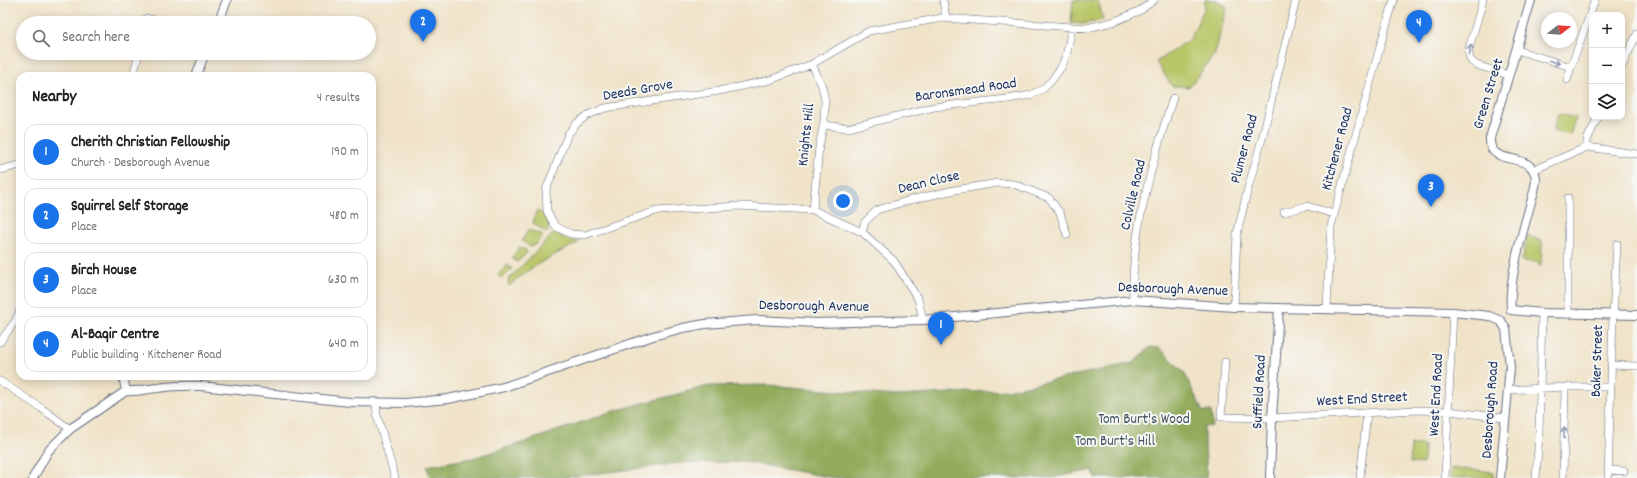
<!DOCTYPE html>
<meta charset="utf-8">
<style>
:root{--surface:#fff;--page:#f6f6f6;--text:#202124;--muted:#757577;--line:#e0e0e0;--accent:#1a73e8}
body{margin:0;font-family:Dekko,sans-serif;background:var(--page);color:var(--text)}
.controls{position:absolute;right:12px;top:12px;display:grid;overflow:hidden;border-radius:8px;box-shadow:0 2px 10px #0003}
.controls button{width:36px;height:36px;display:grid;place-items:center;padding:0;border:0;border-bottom:1px solid var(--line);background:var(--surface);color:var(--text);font:20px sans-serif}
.compass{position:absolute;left:1541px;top:12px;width:36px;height:36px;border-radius:50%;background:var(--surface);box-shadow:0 2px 10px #0003;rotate:73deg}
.you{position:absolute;left:843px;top:201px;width:14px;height:14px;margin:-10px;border:3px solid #fff;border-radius:50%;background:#1a73e8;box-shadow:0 0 0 6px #1a73e833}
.badge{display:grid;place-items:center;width:26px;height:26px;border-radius:50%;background:var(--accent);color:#fff;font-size:13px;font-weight:700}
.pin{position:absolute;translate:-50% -33px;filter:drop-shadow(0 1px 2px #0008)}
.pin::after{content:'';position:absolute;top:21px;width:14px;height:12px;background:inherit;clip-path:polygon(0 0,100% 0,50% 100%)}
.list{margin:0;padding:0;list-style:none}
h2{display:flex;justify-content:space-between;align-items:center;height:52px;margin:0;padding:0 16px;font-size:17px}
h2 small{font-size:13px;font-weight:400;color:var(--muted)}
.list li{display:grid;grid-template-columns:26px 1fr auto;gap:12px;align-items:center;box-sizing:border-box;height:56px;margin:0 8px 8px;padding:0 8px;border:1px solid var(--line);border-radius:12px}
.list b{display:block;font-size:15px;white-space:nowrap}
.list p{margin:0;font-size:13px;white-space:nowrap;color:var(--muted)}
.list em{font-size:13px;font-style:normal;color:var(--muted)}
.icon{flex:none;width:22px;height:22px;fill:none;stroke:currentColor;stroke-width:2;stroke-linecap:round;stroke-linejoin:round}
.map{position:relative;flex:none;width:1637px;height:478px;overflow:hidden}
.search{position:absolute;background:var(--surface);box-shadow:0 2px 10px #0003;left:16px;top:16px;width:360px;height:44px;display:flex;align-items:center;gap:10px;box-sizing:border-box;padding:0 14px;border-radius:22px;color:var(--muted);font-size:15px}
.panel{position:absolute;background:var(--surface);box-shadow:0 2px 10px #0003;left:16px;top:72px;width:360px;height:308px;border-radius:12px}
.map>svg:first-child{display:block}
.green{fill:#b9c668;stroke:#6a7a63}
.forest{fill:#92ab5c;stroke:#566d5d}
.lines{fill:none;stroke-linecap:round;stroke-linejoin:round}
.minor-casing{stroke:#666e83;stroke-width:8}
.tertiary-casing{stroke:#666e83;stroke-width:10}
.minor{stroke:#fff;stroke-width:7}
.tertiary{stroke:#fff;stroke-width:8}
.oneway{stroke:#8d97ae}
.labels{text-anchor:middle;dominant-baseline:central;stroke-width:4;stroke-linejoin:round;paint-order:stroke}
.street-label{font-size:15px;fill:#1b2f5e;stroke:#f6f6f2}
.park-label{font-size:15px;fill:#425560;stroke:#f6f6f2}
</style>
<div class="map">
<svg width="1637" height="478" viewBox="0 0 1637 478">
<rect width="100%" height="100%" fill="#f6f6f2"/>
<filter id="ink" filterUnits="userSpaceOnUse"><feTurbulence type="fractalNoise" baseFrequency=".025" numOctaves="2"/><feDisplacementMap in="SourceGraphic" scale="8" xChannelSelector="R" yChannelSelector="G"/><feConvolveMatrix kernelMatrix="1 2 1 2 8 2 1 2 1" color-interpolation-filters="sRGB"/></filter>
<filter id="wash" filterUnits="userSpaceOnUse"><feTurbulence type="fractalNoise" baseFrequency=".012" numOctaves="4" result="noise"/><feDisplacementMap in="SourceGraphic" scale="16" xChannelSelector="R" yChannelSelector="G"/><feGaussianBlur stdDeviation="0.9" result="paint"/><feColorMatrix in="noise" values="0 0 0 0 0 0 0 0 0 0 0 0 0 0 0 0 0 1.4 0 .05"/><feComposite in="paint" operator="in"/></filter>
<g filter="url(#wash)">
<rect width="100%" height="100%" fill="#f0e3c8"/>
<!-- green -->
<path class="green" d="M1073 0H1098L1103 20 1083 24 1071 23Z
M1205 0H1216L1227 7 1215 54 1189 87 1172 86 1156 62 1190 39 1204 9Z
M1558 114 1576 118 1570 135 1553 131Z
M536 211 543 213 550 225 547 233 533 223Z
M528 230 541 234 543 236 536 244 530 247 522 241Z
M557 233 565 239 580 242C554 255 530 266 509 286L508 280 552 235Z
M1527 236 1542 241 1541 266H1539L1538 262 1522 261Z
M519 247 526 250 527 253 517 262 512 258Z
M507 265 512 269 504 277 501 278 498 275Z
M1411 445H1424L1423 464 1410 463Z
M1451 468 1494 472 1493 478H1450Z"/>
<!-- forest -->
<path class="forest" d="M1150 347 1160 348 1184 372 1203 412 1211 411 1213 426 1204 427 1207 478H1095L1093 470 1050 478H834L746 462 682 463 561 478H430L427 466 472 458 522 443 610 412 708 386 768 385 896 396 1007 390 1133 363Z"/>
</g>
<g filter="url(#ink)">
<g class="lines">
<defs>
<path id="minor" d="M943 0 946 18
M1483 0 1468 52 1471 61 1476 65 1509 75
M146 23 147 18 165 23
M1517 50 1571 67 1595 0
M812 64 822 86 825 101 824 122 819 147 813 210
M1622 66 1637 34
M133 76 139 53
M1567 80 1571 67
M824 125 848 128 934 107 1008 99 1031 95 1043 89 1052 80 1062 66 1067 52 1072 28
M1587 147V140L1598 117
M0 170 20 165
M1533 170 1587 147 1637 154
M1284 212 1307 206 1334 214
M862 232 865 222 877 210 910 200 955 190 998 183 1014 184 1049 198 1060 213 1067 235
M1133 300C1131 252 1142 206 1154 160 1160 139 1166 119 1173 98
M1234 307 1237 234 1248 188 1262 139 1296 0
M1327 308 1331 226 1381 43 1394 0
M1568 314V198
M923 320 918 299 894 261 862 232 813 210 739 206 656 211 585 235 571 234 555 226 547 211 546 190 568 134 577 123 588 115 605 108 719 91 770 80 812 64 869 31 942 18 1087 28 1116 21 1141 10 1154 0
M0 342 16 320 20 310
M1225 362 1221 417 1272 418 1416 410 1449 411 1505 418
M1612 365 1637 366
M0 381 41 408 70 429
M1507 390 1565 387H1610
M376 403 377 415 395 478
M1608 470 1624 471
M1360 478 1367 413
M1445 478 1453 312
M1536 478 1539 433 1542 313
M1563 478 1565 387
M1608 478 1613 315 1617 244"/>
<path id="tertiary" d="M218 23 227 0
M196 76 205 53
M1511 310C1508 276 1525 225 1534 191 1535 187 1536 183 1536 179 1534 149 1488 169 1490 138L1531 0
M1511 310 1542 313 1637 315
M123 376 126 391
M33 478 48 451 70 429 126 391C137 392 146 389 157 388 172 386 186 385 201 386L350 402 405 403 448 399 504 387 653 336 683 328 705 324 757 320 817 323 923 320 1133 300 1234 307 1453 312 1489 316 1501 321
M1270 478 1272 418 1279 308
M1500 478 1510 367 1506 329 1501 321"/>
</defs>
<!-- minor casing -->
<use href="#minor" class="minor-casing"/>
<!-- tertiary casing -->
<use href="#tertiary" class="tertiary-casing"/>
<!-- minor -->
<use href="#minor" class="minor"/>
<!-- tertiary -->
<use href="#tertiary" class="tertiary"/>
</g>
<!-- one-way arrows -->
<defs><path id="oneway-shaft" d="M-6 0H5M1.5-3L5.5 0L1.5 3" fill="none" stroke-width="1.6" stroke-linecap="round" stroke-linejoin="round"/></defs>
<g class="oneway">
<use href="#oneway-shaft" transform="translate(1470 50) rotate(-84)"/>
<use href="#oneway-shaft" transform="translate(1554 62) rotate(17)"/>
<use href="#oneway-shaft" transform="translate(1564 433) rotate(-91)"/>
</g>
</g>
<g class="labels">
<!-- street labels -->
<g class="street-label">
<text transform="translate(638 91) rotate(-10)">Deeds Grove</text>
<text transform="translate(966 91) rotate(-8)">Baronsmead Road</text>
<text transform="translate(1489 94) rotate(-73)">Green Street</text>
<text transform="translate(807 135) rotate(-84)">Knights Hill</text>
<text transform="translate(1245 149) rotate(-75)">Plumer Road</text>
<text transform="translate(1338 149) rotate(-75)">Kitchener Road</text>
<text transform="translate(929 183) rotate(-13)">Dean Close</text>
<text transform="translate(1134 195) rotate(-77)">Colville Road</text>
<text transform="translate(1173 290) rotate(2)">Desborough Avenue</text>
<text transform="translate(814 307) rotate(1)">Desborough Avenue</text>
<text transform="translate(1598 361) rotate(-88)">Baker Street</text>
<text transform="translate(1260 392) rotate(-87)">Suffield Road</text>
<text transform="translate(1437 395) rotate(-87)">West End Road</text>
<text transform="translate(1362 400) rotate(-3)">West End Street</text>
<text transform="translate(1491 410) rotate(-86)">Desborough Road</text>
</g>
<!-- park labels -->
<g class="park-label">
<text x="1144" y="420">Tom Burt's Wood</text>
<text x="1115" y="442">Tom Burt's Hill</text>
</g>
</g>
</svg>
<div class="controls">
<button>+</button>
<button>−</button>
<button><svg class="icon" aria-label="layers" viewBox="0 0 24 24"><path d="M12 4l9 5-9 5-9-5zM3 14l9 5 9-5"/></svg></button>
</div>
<svg class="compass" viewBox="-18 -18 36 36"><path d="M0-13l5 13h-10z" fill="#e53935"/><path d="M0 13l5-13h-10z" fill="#757577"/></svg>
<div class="you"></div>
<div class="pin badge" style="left:941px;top:345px">1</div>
<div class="pin badge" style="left:423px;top:42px">2</div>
<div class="pin badge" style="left:1431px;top:207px">3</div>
<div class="pin badge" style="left:1419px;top:43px">4</div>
<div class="search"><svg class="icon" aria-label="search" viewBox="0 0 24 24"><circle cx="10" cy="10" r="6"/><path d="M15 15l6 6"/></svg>Search here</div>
<section class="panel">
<h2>Nearby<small>4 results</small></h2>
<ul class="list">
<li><span class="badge">1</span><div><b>Cherith Christian Fellowship</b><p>Church · Desborough Avenue</p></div><em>190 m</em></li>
<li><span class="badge">2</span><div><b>Squirrel Self Storage</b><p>Place</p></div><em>480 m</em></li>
<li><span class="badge">3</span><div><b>Birch House</b><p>Place</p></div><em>630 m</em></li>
<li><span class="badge">4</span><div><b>Al-Baqir Centre</b><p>Public building · Kitchener Road</p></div><em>640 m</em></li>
</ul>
</section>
</div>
